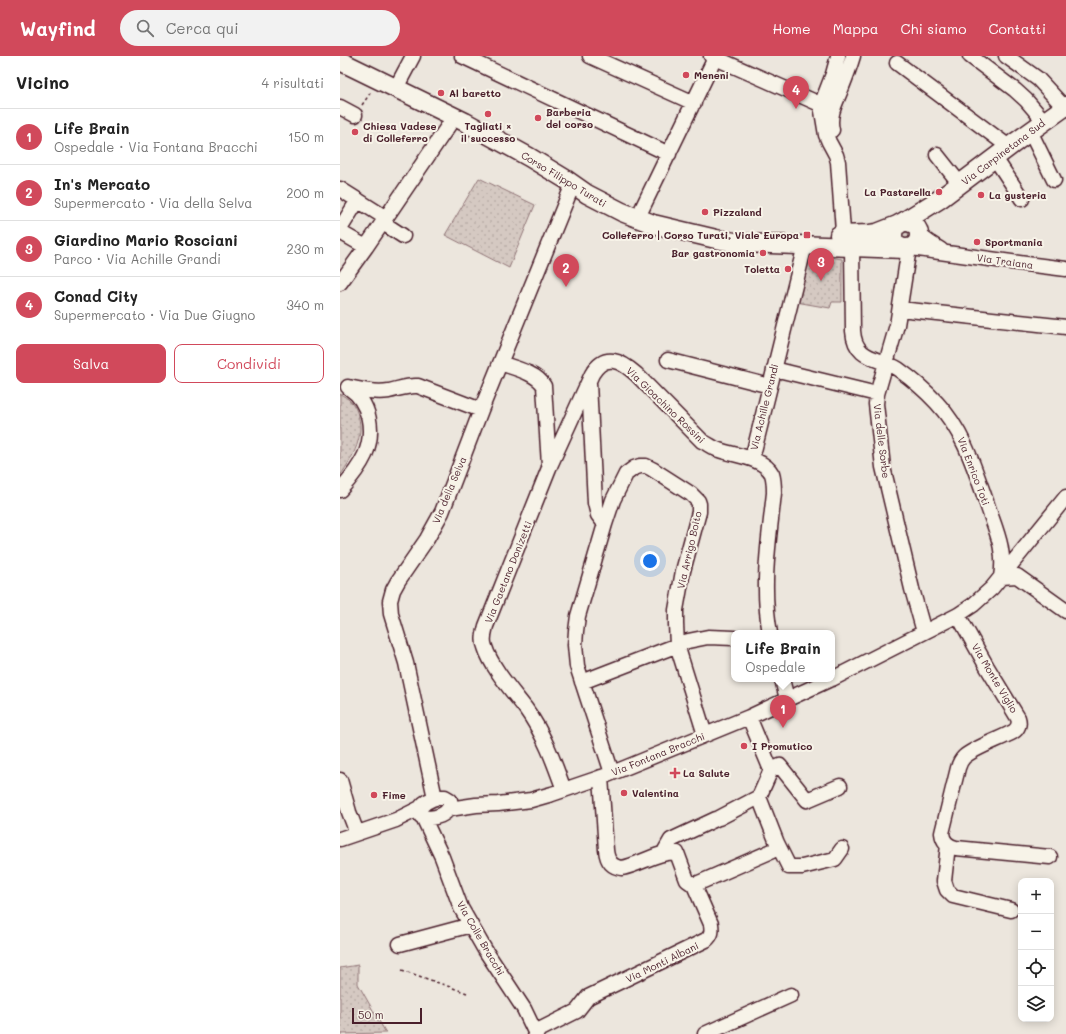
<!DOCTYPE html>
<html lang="it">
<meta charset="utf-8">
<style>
:root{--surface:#fff;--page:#f2f2f2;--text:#222;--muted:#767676;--line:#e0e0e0;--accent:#d1495b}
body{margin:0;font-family:Mali,sans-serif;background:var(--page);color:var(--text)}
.controls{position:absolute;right:12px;bottom:12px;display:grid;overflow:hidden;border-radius:8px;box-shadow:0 2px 10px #0003}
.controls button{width:36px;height:36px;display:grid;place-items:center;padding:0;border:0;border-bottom:1px solid var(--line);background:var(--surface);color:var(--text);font:20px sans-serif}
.scale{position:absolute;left:12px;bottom:10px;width:70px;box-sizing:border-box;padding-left:4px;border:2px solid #4a1f2b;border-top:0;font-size:11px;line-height:14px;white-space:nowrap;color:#4a1f2b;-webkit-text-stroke:3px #f7f3e8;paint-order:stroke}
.you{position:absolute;left:310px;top:505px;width:14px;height:14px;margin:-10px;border:3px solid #fff;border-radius:50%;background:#1a73e8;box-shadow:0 0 0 6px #1a73e833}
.badge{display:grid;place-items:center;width:26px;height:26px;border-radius:50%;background:var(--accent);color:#fff;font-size:13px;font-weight:700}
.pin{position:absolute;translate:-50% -33px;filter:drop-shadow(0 1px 2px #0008)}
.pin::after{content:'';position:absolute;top:21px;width:14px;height:12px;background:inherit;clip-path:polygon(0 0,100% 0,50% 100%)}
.popup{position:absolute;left:391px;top:574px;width:104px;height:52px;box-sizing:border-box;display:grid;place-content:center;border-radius:8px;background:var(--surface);filter:drop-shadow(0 1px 3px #0005);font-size:13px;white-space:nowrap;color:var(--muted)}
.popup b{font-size:15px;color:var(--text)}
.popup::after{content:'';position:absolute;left:50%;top:100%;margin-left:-8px;border:8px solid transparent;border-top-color:var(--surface)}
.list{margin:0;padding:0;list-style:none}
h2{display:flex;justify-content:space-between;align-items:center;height:52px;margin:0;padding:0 16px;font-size:17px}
h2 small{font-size:13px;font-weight:400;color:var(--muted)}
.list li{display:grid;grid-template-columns:26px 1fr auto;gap:12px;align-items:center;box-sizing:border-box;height:56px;padding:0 16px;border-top:1px solid var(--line)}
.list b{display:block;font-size:15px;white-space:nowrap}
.list p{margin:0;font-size:13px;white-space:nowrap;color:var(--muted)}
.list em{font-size:13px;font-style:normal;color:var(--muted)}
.actions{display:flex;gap:8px;padding:12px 16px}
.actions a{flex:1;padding:9px 0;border:1px solid var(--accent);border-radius:8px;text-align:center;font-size:14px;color:var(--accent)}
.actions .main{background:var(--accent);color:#fff}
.icon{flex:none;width:22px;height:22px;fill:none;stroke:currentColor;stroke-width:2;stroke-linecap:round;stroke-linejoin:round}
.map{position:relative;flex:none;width:726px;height:978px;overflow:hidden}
header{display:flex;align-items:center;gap:24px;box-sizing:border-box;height:56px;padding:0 20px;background:var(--accent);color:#fff}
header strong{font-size:19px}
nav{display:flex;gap:22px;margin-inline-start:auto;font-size:14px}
.search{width:280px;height:36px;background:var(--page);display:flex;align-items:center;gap:10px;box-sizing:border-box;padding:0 14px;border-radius:22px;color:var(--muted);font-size:15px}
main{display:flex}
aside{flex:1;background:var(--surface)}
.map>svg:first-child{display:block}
.grass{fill:#d5c9c2;stroke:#907476}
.park{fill:url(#park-dots);stroke:#907476}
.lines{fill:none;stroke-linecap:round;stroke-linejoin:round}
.minor-casing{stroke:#4a1f2b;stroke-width:17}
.major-casing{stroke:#4a1f2b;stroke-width:21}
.path{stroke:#4a1f2b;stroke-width:1.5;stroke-dasharray:3 3;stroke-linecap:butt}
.minor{stroke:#f7f3e8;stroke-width:14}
.major{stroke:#f7f3e8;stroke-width:18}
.poi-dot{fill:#d1495b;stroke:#f7f3e8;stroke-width:1.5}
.labels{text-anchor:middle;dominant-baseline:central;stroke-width:4;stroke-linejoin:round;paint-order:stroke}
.poi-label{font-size:10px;font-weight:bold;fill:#4a1f2b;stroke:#f7f3e8;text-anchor:start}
.street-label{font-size:10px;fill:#4a1f2b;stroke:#f7f3e8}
</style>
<header>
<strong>Wayfind</strong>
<div class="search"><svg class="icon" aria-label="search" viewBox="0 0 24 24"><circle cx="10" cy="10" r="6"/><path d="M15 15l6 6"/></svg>Cerca qui</div>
<nav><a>Home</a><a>Mappa</a><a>Chi siamo</a><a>Contatti</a></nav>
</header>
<main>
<aside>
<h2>Vicino<small>4 risultati</small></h2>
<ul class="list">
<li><span class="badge">1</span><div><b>Life Brain</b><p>Ospedale · Via Fontana Bracchi</p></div><em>150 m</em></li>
<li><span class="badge">2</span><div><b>In's Mercato</b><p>Supermercato · Via della Selva</p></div><em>200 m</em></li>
<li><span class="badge">3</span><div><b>Giardino Mario Rosciani</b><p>Parco · Via Achille Grandi</p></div><em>230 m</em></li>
<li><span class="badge">4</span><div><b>Conad City</b><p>Supermercato · Via Due Giugno</p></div><em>340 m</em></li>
</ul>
<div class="actions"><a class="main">Salva</a><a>Condividi</a></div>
</aside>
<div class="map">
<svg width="726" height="978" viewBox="0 0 726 978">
<defs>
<pattern id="park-dots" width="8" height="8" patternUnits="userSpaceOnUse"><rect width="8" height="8" fill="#d5c9c2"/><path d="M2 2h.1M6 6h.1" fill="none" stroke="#b8aca7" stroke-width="1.8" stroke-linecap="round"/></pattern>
</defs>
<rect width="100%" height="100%" fill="#ece6dd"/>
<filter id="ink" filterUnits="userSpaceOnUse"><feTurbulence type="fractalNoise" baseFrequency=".025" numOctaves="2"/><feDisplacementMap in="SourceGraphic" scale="8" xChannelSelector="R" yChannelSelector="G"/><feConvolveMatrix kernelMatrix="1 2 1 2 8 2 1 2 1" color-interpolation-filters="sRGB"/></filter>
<g filter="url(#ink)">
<!-- grass -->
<path class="grass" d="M559 179a7 7 0 1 1 14 0a7 7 0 1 1-14 0Z"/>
<!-- park -->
<path class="park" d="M139 122 195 149 169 212 105 179Z
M466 197 502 203V246H492L490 252 456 246Z
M0 338C8 342 14 347 17 356 26 379 13 401 0 420Z
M18 909V928L46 977 0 978V912Z"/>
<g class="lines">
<defs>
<path id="minor" d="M122 0 329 98
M250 0 354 47
M371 0 489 52
M498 0 493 18 481 49 486 79 489 86 496 99 498 106 504 189
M630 0 675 34 686 44 704 65
M666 0 698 23 724 51
M557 7 669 91
M56 32 73 0
M0 51 15 59
M492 74C488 58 497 45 502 31 506 21 510 10 513 0
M690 75 714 124
M597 99 620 128
M655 102 682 143
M0 133 46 162
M297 163 375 2
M43 167 63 180
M0 173 18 144
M0 176 26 191
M579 179 590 187 601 194
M512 190 513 275C515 305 539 301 558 313 572 323 586 335 597 347 624 376 634 411 647 448 655 473 666 493 661 521
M569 192 557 269 537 338 536 348 543 411 572 533 584 576
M571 192 686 208 726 213
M0 227 26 191 115 60
M560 253 726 271
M328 304 430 330
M160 307C174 312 197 317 204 330L209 409
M434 313 537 338
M249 327 255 447 258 459 265 468
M8 331C22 334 35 337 49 335 59 333 68 329 78 330L141 354
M412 403 465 189
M0 434C10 423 19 412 25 399 35 375 30 346 9 332
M661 521 677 520 726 555
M618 559 647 611 678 662C680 668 678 673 673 676 660 683 634 692 624 701 621 704 619 708 618 712L602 777C603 786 608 790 616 792L710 801
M442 623 447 643
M492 623 618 559 633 549 652 532 726 441
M242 626 348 585 368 581 394 582
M409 661 431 714 440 710 467 744 500 730
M272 717 237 610 235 589 236 575 238 560 265 468 273 444 286 418 294 412 300 410H306L312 413 351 438 358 445 359 448V456L343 515 336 554V568L337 589 365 679
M261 721 266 794C267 804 271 811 282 812 299 809 320 794 337 797L347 824 354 829
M0 724 9 756 17 777
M224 734C214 706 204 678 186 653 173 636 151 611 145 591 142 584 144 578 146 570L209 412 252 318C265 296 281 305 296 318L362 385C368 388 373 392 379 394 395 400 423 401 432 418 434 424 434 431 434 437 429 484 421 530 430 577
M99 741H105L110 744C113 759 91 765 81 760L79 755C82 746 91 743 99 741Z
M419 741 437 787 449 811H462L495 803 502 793
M95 742 66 607 51 558 50 545 53 534 58 525 87 483 102 456 141 354 233 128
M109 753 136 749 158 748 191 744 212 738 265 720 409 661 491 623
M83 761 102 801 121 852 145 894 184 953 196 978
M379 762 419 741 431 714
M0 783 56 764 80 752
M608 789 604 825 607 834 613 840 671 854
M323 798 331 784 376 763
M60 888 131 869
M195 976 237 955 248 941 366 884C372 879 372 875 371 868L354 829 432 795
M365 978 451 939"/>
<path id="major" d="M0 5 125 66 189 101 227 124 247 138 282 156 313 168 376 183 401 187 565 193
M553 179a13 13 0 1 1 26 0a13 13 0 1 1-26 0Z
M563 166 600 143 677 85 726 50
M499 179 530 178 537 177 560 168"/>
</defs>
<!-- minor casing -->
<use href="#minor" class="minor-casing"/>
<!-- major casing -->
<use href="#major" class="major-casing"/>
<!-- path -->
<path class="path" d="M22 49 31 36
M62 914 127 937"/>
<!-- minor -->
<use href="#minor" class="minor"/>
<!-- major -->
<use href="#major" class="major"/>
</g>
</g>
<!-- markers -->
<g class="poi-dot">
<circle cx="346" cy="19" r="4"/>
<circle cx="101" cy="37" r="4"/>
<circle cx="148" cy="58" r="4"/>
<circle cx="198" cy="62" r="4"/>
<circle cx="15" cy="76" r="4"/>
<circle cx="599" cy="136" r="4"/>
<circle cx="641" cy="139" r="4"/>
<circle cx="365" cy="156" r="4"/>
<rect x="463" y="175" width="8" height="8" rx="2"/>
<circle cx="637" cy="186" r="4"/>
<circle cx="423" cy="197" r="4"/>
<circle cx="448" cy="213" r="4"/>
<circle cx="404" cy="690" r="4"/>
<path d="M333 711h4v4h4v4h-4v4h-4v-4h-4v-4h4z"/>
<circle cx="284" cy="737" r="4"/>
<circle cx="34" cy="739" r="4"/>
</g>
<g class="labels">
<!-- poi labels -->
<g class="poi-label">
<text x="354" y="19">Meneni</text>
<text x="109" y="37">Al baretto</text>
<text x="206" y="56">Barberia<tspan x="206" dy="12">del corso</tspan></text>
<text x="23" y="70">Chiesa Vadese<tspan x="23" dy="12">di Colleferro</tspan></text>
<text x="148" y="70" text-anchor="middle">Tagliati ×<tspan x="148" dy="12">il successo</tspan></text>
<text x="591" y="136" text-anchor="end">La Pastarella</text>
<text x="649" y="139">La gusteria</text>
<text x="373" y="156">Pizzaland</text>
<text x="459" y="179" text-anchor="end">Colleferro | Corso Turati, Viale Europa</text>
<text x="645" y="186">Sportmania</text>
<text x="415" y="197" text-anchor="end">Bar gastronomia</text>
<text x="440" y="213" text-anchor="end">Toletta</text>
<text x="412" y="690">I Promutico</text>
<text x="343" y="717">La Salute</text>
<text x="292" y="737">Valentina</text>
<text x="42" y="739">Fime</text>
</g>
<!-- street labels -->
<g class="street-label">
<text transform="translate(663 96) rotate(-37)">Via Carpinetana Sud</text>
<text transform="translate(224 123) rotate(31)">Corso Filippo Turati</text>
<text transform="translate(665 205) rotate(8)">Via Traiana</text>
<text transform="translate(326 349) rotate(44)">Via Gioachino Rossini</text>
<text transform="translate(424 351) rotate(-76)">Via Achille Grandi</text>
<text transform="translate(542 385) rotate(83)">Via delle Sorbe</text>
<text transform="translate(634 415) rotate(69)">Via Enrico Toti</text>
<text transform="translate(109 434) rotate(-67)">Via della Selva</text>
<text transform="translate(349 494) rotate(-77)">Via Arrigo Boito</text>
<text transform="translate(168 516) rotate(-68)">Via Gaetano Donizetti</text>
<text transform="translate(655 622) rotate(59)">Via Monte Viglio</text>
<text transform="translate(318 698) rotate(-22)">Via Fontana Bracchi</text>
<text transform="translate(141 882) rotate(60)">Via Colle Bracchi</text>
<text transform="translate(322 906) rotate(-26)">Via Monti Albani</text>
</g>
</g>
</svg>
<div class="controls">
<button>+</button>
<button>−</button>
<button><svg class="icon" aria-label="locate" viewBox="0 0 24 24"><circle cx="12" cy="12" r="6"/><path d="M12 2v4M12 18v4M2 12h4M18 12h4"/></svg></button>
<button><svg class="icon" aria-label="layers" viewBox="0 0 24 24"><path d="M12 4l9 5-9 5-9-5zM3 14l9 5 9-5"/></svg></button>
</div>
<div class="scale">50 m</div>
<div class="you"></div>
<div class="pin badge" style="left:443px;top:672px">1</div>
<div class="popup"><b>Life Brain</b>Ospedale</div>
<div class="pin badge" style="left:226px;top:231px">2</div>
<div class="pin badge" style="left:481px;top:225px">3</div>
<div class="pin badge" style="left:456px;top:53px">4</div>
</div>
</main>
